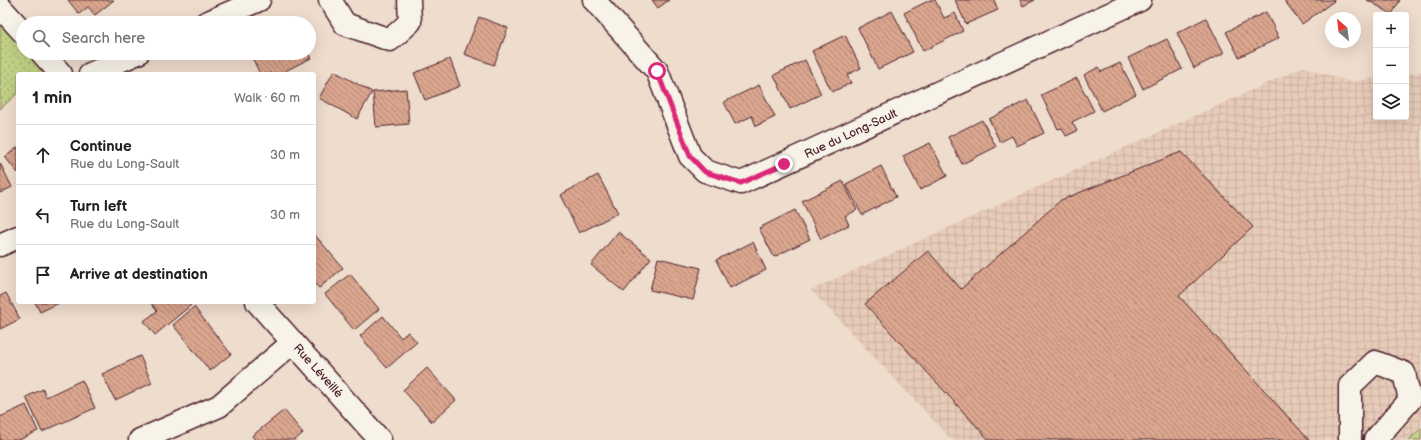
<!DOCTYPE html>
<meta charset="utf-8">
<style>
:root{--surface:#fff;--page:#f2f2f2;--text:#222;--muted:#767676;--line:#e0e0e0}
body{margin:0;font-family:"Balsamiq Sans",sans-serif;background:var(--page);color:var(--text)}
.controls{position:absolute;right:12px;top:12px;display:grid;overflow:hidden;border-radius:4px;box-shadow:0 4px 16px #0002}
.controls button{width:36px;height:36px;display:grid;place-items:center;padding:0;border:0;border-bottom:1px solid var(--line);background:var(--surface);color:var(--text);font:20px sans-serif}
.compass{position:absolute;left:1325px;top:12px;width:36px;height:36px;border-radius:50%;background:var(--surface);box-shadow:0 4px 16px #0002;rotate:332deg}
.stop{position:absolute;width:12px;height:12px;margin:-9px;border:3px solid #db2777;border-radius:50%;background:#fff}
.stop.end{background:#db2777;border-color:#fff;box-shadow:0 1px 4px #0008}
.list{margin:0;padding:0;list-style:none}
h2{display:flex;justify-content:space-between;align-items:center;height:52px;margin:0;padding:0 16px;font-size:17px}
h2 small{font-size:13px;font-weight:400;color:var(--muted)}
.list li{display:grid;grid-template-columns:26px 1fr auto;gap:12px;align-items:center;box-sizing:border-box;height:60px;padding:0 16px;border-top:1px solid var(--line)}
.list b{display:block;font-size:15px;white-space:nowrap}
.list p{margin:0;font-size:13px;white-space:nowrap;color:var(--muted)}
.list em{font-size:13px;font-style:normal;color:var(--muted)}
.icon{flex:none;width:22px;height:22px;fill:none;stroke:currentColor;stroke-width:2;stroke-linecap:round;stroke-linejoin:round}
.map{position:relative;flex:none;width:1421px;height:440px;overflow:hidden}
.search{position:absolute;background:var(--surface);box-shadow:0 4px 16px #0002;left:16px;top:16px;width:300px;height:44px;display:flex;align-items:center;gap:10px;box-sizing:border-box;padding:0 14px;border-radius:22px;color:var(--muted);font-size:15px}
.panel{position:absolute;background:var(--surface);box-shadow:0 4px 16px #0002;left:16px;top:72px;width:300px;height:232px;border-radius:4px}
.map>svg:first-child{display:block}
.industrial{fill:url(#industrial-grid)}
.grass{fill:url(#grass-dots);stroke:#867858}
.forest{fill:url(#forest-crowns);stroke:#867858}
.building{fill:url(#building-back-hatch);stroke:#4a1f2b}
.lines{fill:none;stroke-linecap:round;stroke-linejoin:round}
.minor-casing{stroke:#4a1f2b;stroke-width:25}
.minor{stroke:#f7f3e8;stroke-width:22}
.route{stroke:#db2777;stroke-width:5}
.labels{text-anchor:middle;dominant-baseline:central;stroke-width:4;stroke-linejoin:round;paint-order:stroke}
.street-label{font-size:12px;fill:#4a1f2b;stroke:#f7f3e8}
</style>
<div class="map">
<svg width="1421" height="440" viewBox="0 0 1421 440">
<defs>
<pattern id="industrial-grid" width="8" height="8" patternUnits="userSpaceOnUse"><rect width="8" height="8" fill="#e8ccba"/><path d="M0 4h8M4 0v8" fill="none" stroke="#c8afa0"/></pattern>
<pattern id="grass-dots" width="8" height="8" patternUnits="userSpaceOnUse"><rect width="8" height="8" fill="#c1d186"/><path d="M2 2h.1M6 6h.1" fill="none" stroke="#a7b374" stroke-width="1.8" stroke-linecap="round"/></pattern>
<pattern id="forest-crowns" width="20" height="18" patternUnits="userSpaceOnUse"><rect width="20" height="18" fill="#c1d186"/><path d="M2 6a3 3 0 1 1 6 0M12 15a3 3 0 1 1 6 0" fill="none" stroke="#a7b374"/></pattern>
<pattern id="building-back-hatch" width="6" height="6" patternUnits="userSpaceOnUse"><rect width="6" height="6" fill="#daa68e"/><path d="M-1 5l2 2M0 0l6 6M5-1l2 2" fill="none" stroke="#b38774"/></pattern>
</defs>
<rect width="100%" height="100%" fill="#eedccd"/>
<filter id="ink" filterUnits="userSpaceOnUse"><feTurbulence type="fractalNoise" baseFrequency=".025" numOctaves="2"/><feDisplacementMap in="SourceGraphic" scale="8" xChannelSelector="R" yChannelSelector="G"/><feConvolveMatrix kernelMatrix="1 2 1 2 8 2 1 2 1" color-interpolation-filters="sRGB"/></filter>
<g filter="url(#ink)">
<!-- industrial -->
<path class="industrial" d="M1303 67 1351 82 1376 78V117H1406V74L1421 72V428L1409 440H952L811 290Z"/>
<!-- grass -->
<path class="grass" d="M0 7 23 32V53H42L52 64 40 74H18V93L0 109Z"/>
<!-- forest -->
<path class="forest" d="M1421 428V440H1409Z"/>
<!-- building -->
<path class="building" d="M68 0H114L95 15 88 7 79 14Z
M652 0H669L658 8Z
M930 0H935L944 18 955 13 963 31 923 51 904 13Z
M955 0H994L998 10 966 24Z
M1020 0H1035L1023 6Z
M1284 0H1334V1L1302 24Z
M1367 0H1400L1392 14Z
M892 11 913 52 878 69 858 28Z
M1266 12 1279 38 1239 57 1226 32Z
M479 17 508 28 494 65 464 54Z
M1206 18 1224 53 1194 68 1177 33Z
M845 35 861 68 847 75 851 83 832 92 812 51Z
M1167 39 1182 69 1143 89 1128 58Z
M250 53H308L311 58 279 74H260Z
M450 59 460 86 425 100 414 73Z
M805 60 821 94 790 109 774 75Z
M1120 63 1136 94 1102 111 1084 75 1099 67 1101 72Z
M334 71 372 92 357 119 319 98Z
M1077 78 1094 111 1072 122 1077 131 1066 136 1062 128 1058 129 1041 95Z
M759 85 775 117 756 126 752 116 735 124 724 102Z
M406 89 409 124 376 127 373 92Z
M1028 100 1044 133 1017 146 1012 136 1000 142 989 119Z
M982 120 996 147 962 164 948 137Z
M930 143 947 176 920 190 903 156Z
M18 147V173L5 157Z
M1181 152 1253 227 1179 296 1309 440H989L865 304 928 251 961 289 1061 200Z
M0 163 12 187 0 193Z
M881 166 896 197 862 215 846 184Z
M598 175 618 213 579 233 560 195Z
M843 181 857 210 845 216 849 225 821 239 802 201Z
M795 210 810 239 774 257 759 228Z
M618 232 651 258 624 292 591 265Z
M314 234 343 268 319 288 314 283Z
M753 242 766 270 730 288 716 260Z
M658 258 701 268 693 300 650 290Z
M350 274 379 309 354 330 325 294Z
M6 293 20 319 0 329V296Z
M35 302H61L40 312Z
M150 302H188L191 305 155 335 144 321 157 311Z
M194 307 231 354 210 371 173 325Z
M383 316 401 338 408 332 417 342 387 368 360 336Z
M140 356 152 383 115 400 102 374Z
M427 368 456 400 432 422 403 390Z
M82 380 95 408 42 432 26 397 43 389 46 397Z
M26 405 38 431 19 440H0V417Z
M284 410 303 433 295 440H255L252 436Z"/>
<g class="lines">
<defs>
<path id="minor" d="M330 0 345 24 390 40 410 22 409 0
M594 0 657 71 690 156 705 171 741 183 1140 0
M0 7 23 32
M206 23 259 0
M42 53 61 74
M90 74 138 53
M0 245 18 237
M257 302 380 440
M140 440 219 406 292 343
M1350 440V386L1375 362 1404 373 1410 400 1375 440"/>
</defs>
<!-- minor casing -->
<use href="#minor" class="minor-casing"/>
<!-- minor -->
<use href="#minor" class="minor"/>
</g>
</g>
<g class="lines" filter="url(#ink)">
<!-- route -->
<path class="route" d="M657 71 690 156 705 172 741 183 784 164"/>
</g>
<g class="labels">
<!-- street labels -->
<g class="street-label">
<text transform="translate(851 134) rotate(-25)">Rue du Long-Sault</text>
<text transform="translate(318 371) rotate(48)">Rue Léveillé</text>
</g>
</g>
</svg>
<div class="controls">
<button>+</button>
<button>−</button>
<button><svg class="icon" aria-label="layers" viewBox="0 0 24 24"><path d="M12 4l9 5-9 5-9-5zM3 14l9 5 9-5"/></svg></button>
</div>
<svg class="compass" viewBox="-18 -18 36 36"><path d="M0-13l5 13h-10z" fill="#e53935"/><path d="M0 13l5-13h-10z" fill="#767676"/></svg>
<div class="stop" style="left:657px;top:71px"></div>
<div class="stop end" style="left:784px;top:164px"></div>
<div class="search"><svg class="icon" aria-label="search" viewBox="0 0 24 24"><circle cx="10" cy="10" r="6"/><path d="M15 15l6 6"/></svg>Search here</div>
<section class="panel">
<h2>1 min<small>Walk · 60 m</small></h2>
<ul class="list">
<li><svg class="icon" aria-label="ahead" viewBox="0 0 24 24"><path d="M12 20V5M6 11l6-6 6 6"/></svg><div><b>Continue</b><p>Rue du Long-Sault</p></div><em>30 m</em></li>
<li><svg class="icon" aria-label="left" viewBox="0 0 24 24"><path d="M17 20v-9H6M10 6l-5 5 5 5"/></svg><div><b>Turn left</b><p>Rue du Long-Sault</p></div><em>30 m</em></li>
<li><svg class="icon" aria-label="arrive" viewBox="0 0 24 24"><path d="M6 21V4h12l-3 4 3 4H6"/></svg><div><b>Arrive at destination</b></div></li>
</ul>
</section>
</div>
